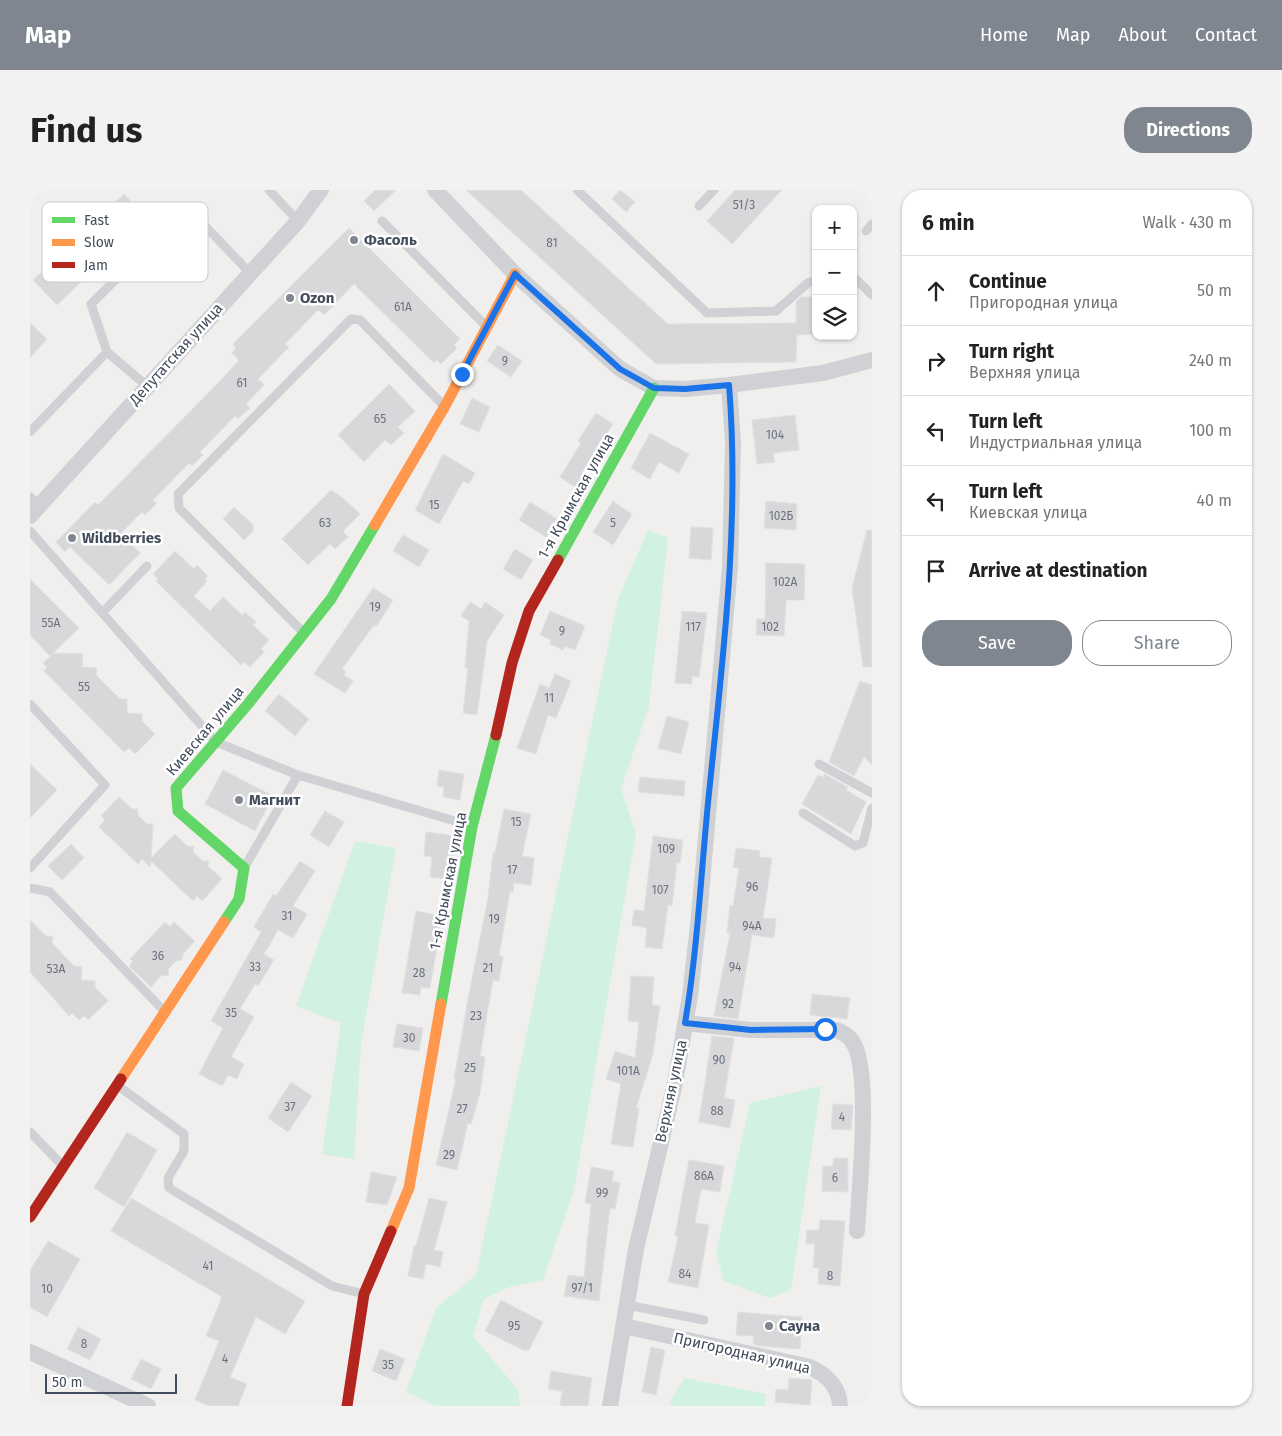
<!DOCTYPE html>
<meta charset="utf-8">
<style>
:root{--surface:#fff;--page:#f2f2f2;--text:#222;--muted:#767676;--line:#e0e0e0;--accent:#808690}
body{margin:0;font-family:"Fira Sans",sans-serif;background:var(--page);color:var(--text)}
.controls{position:absolute;right:15px;top:15px;display:grid;overflow:hidden;border-radius:10px;box-shadow:0 1px 4px #0004}
.controls button{width:45px;height:45px;display:grid;place-items:center;padding:0;border:0;border-bottom:1px solid var(--line);background:var(--surface);color:var(--text);font:25px sans-serif}
.scale{position:absolute;left:15px;bottom:12px;width:132px;box-sizing:border-box;padding-left:5px;border:2px solid #444d5d;border-top:0;font-size:14px;line-height:18px;white-space:nowrap;color:#444d5d;-webkit-text-stroke:4px #fff;paint-order:stroke}
.stop{position:absolute;width:15px;height:15px;margin:-11px;border:4px solid #1a73e8;border-radius:50%;background:#fff}
.stop.end{background:#1a73e8;border-color:#fff;box-shadow:0 1px 5px #0008}
.list{margin:0;padding:0;list-style:none}
h2{display:flex;justify-content:space-between;align-items:center;height:65px;margin:0;padding:0 20px;font-size:21px}
h2 small{font-size:16px;font-weight:400;color:var(--muted)}
.list li{display:grid;grid-template-columns:32px 1fr auto;gap:15px;align-items:center;box-sizing:border-box;height:70px;padding:0 20px;border-top:1px solid var(--line)}
.list b{display:block;font-size:19px;white-space:nowrap}
.list p{margin:0;font-size:16px;white-space:nowrap;color:var(--muted)}
.list em{font-size:16px;font-style:normal;color:var(--muted)}
.actions{display:flex;gap:10px;padding:15px 20px}
.actions a{flex:1;padding:11px 0;border:1px solid var(--accent);border-radius:20px;text-align:center;font-size:18px;color:var(--accent)}
.actions .main{background:var(--accent);color:#fff}
.icon{flex:none;width:28px;height:28px;fill:none;stroke:currentColor;stroke-width:2;stroke-linecap:round;stroke-linejoin:round}
.map{position:relative;flex:none;width:842px;height:1216px;overflow:hidden;border-radius:20px}
header{display:flex;align-items:center;gap:30px;box-sizing:border-box;height:70px;padding:0 25px;background:var(--accent);color:#fff}
header strong{font-size:24px}
nav{display:flex;gap:28px;margin-inline-start:auto;font-size:18px}
.intro{display:flex;align-items:center;justify-content:space-between;box-sizing:border-box;height:120px;padding:0 30px}
h1{margin:0;font-size:35px}
.button{padding:12px 22px;border-radius:20px;background:var(--accent);color:#fff;font-size:18px;font-weight:700}
main{display:flex;gap:30px;padding:0 30px}
aside{flex:1;background:var(--surface);border-radius:20px;box-shadow:0 1px 4px #0004}
.map>svg:first-child{display:block}
.green{fill:#d1f1e2}
.building{fill:#d8d8da;stroke:#e1e0e1}
.lines{fill:none;stroke-linecap:round;stroke-linejoin:round}
.lane{stroke:#cfd1d4;stroke-width:9}
.street{stroke:#cfd1d4;stroke-width:16}
.fast{stroke:#63d668;stroke-width:11}
.slow{stroke:#ff974d;stroke-width:11}
.jam{stroke:#b3261e;stroke-width:11}
.route{stroke:#1a73e8;stroke-width:6}
.poi-dot{fill:#808690;stroke:#fff;stroke-width:2}
.labels{text-anchor:middle;dominant-baseline:central;stroke-width:5;stroke-linejoin:round;paint-order:stroke}
.number-label{font-size:12px;fill:#6a717e}
.poi-label{font-size:15px;font-weight:bold;fill:#444d5d;stroke:#fff;text-anchor:start}
.street-label{font-size:15px;fill:#444d5d;stroke:#fff}
.key{fill:#fff;stroke:#c7cace;stroke-width:1}
.key-label{font-size:14px;fill:#444d5d}
</style>
<header>
<strong>Map</strong>
<nav><a>Home</a><a>Map</a><a>About</a><a>Contact</a></nav>
</header>
<div class="intro"><h1>Find us</h1><a class="button">Directions</a></div>
<main>
<div class="map">
<svg width="842" height="1216" viewBox="0 0 842 1216">
<rect width="100%" height="100%" fill="#f0efee"/>
<!-- green -->
<path class="green" d="M618 340 638 348 619 516 591 599 606 644 544 1000 513 1090 479 1097 454 1109 443 1146 488 1200 490 1216H406L376 1202 406 1118 446 1085 588 409Z
M325 651 366 658 331 853 324 969 292 964 311 833 266 816Z
M791 896 761 1100 740 1108 694 1091 686 1063 720 913Z
M655 1188 736 1204 735 1216H641L640 1210Z"/>
<!-- building -->
<path class="building" d="M345 0H366L344 21 334 11Z
M436 0H491L638 134 766 133V112L771 107H786V144L767 145 766 172 626 174Z
M590 0 605 12 596 22 582 9Z
M705 0H752L702 54 677 31Z
M94 4 117 29 27 115 3 90Z
M319 38 430 149 424 155 427 158 411 174 407 170 404 173 324 94 294 125 288 120 255 154 259 157 228 189 234 195 216 214 220 218 208 229 205 226 170 262 173 265 162 276 159 273 123 310 127 313 115 325 112 322 91 343 110 363 79 395 40 357 35 362 26 352 65 312 68 315 192 189 209 170 202 163 206 158 203 154Z
M0 133 17 149 0 168Z
M468 155 492 171 481 187 457 171Z
M359 194 385 221 368 237 374 243 361 255 355 250 334 272 308 245Z
M442 208 460 217 449 242 430 234Z
M566 223 583 234 552 282 557 285 548 299 530 287 551 253 548 251Z
M765 225 769 260 743 263 745 272 727 274 722 230Z
M620 243 659 264 649 283 629 272 620 289 601 278Z
M413 264 445 283 439 294 433 291 409 334 385 320Z
M301 300 313 308 330 324 313 341 318 347 305 359 300 354 278 375 252 349Z
M583 311 602 324 583 355 563 342Z
M736 311 767 314 766 340 734 338Z
M500 312 527 329 516 347 489 330Z
M204 317 223 335V341L214 350 193 329Z
M661 337 683 338 681 370 659 368Z
M837 340 842 341V477H833L822 398Z
M373 345 399 360 389 377 363 361Z
M485 359 503 370 491 390 473 379Z
M145 361 164 379 167 375 178 386 175 389 177 391 164 406 180 421 193 407 212 425 215 422 226 432 223 435 239 450 231 459 234 462 220 477 214 472 211 475 126 391 128 389 123 384Z
M736 373 775 374 774 410H756L754 446 726 445 727 429H735Z
M0 389 49 438 20 466 0 445Z
M343 398 363 410 346 437 344 435 312 479 316 482 314 485 323 491 315 503 284 484Z
M440 412 451 419 455 412 474 425 457 451 447 525 433 523 438 478H435L439 431 431 426Z
M520 421 555 436 545 460 535 456 533 460 520 454 521 450 510 445Z
M652 421 677 423 669 487 662 486V494L645 493Z
M24 463 53 464 52 477 67 478 66 485 90 509H97V523L112 524V531L125 544 105 564 99 558 94 562 14 481 17 477 13 473Z
M525 484 541 491 526 528 518 525 506 564 487 558 510 494 519 498Z
M830 491 842 495V575L834 567 824 586 799 572Z
M249 504 279 529 265 546 235 521Z
M637 526 659 532 651 564 628 558Z
M0 574 27 600 0 628Z
M193 580 243 606 225 641 175 614Z
M409 580 434 584 430 610 413 607 414 597 407 596Z
M794 584 818 597 816 600 836 612 821 644 772 614 788 585 793 587Z
M610 587 655 591 654 606 608 602Z
M89 607 102 619H108V625L117 634H123L121 668 145 644 157 656H164L163 662 173 671H179L178 676 192 689 172 711 167 706 163 711 121 671 120 677 112 669 108 674 69 637 75 630 71 626Z
M474 619 501 624 492 666 504 668 501 695 484 693 483 702 480 701 469 766 473 767 469 791 463 790 450 866 455 867 450 903 441 934 438 933 427 980 406 975 426 889H424L438 809 458 708 463 663H465Z
M295 621 314 632 299 657 280 645Z
M396 642 427 646 419 689 400 687 402 667 394 666Z
M623 646 653 650 650 673 647 672 642 716 638 715 632 759 615 757 617 738 602 735 604 720 614 721Z
M41 654 54 668 32 690 18 676Z
M706 658 730 661 729 667 742 668 733 728 746 729 744 748 722 745 708 829 684 826 700 743H697L700 715 703 716 709 678 703 677Z
M270 671 285 681 263 716 277 724 263 748 248 740 234 764 244 770 228 796 225 794 210 819 224 827 201 867 214 874 207 889 198 885 192 896 169 884 193 838 181 831 231 742 224 737 243 704 246 706Z
M386 721 412 726 400 798 391 797 390 805 372 803Z
M0 730 16 746 23 747 22 753 44 776 52 777 51 790 65 791V797L78 811 58 830 54 826 49 830 42 823 39 826 0 782Z
M135 732 140 737 144 732 165 751 153 764 152 770 146 771 138 779 139 785 131 786 121 797 99 776 103 771 100 769Z
M601 786 624 787 622 815 630 816 623 864 606 918H609L603 957 581 954 591 894 576 889 585 861 605 868 609 832 598 831Z
M782 804 820 808 817 829 780 825Z
M367 834 393 838 389 861 363 857Z
M682 846 704 848 694 908 705 910 700 938 669 932Z
M261 892 282 906 258 942 238 928Z
M803 914 823 915 821 940 801 939Z
M97 942 127 960 94 1017 64 998Z
M803 968H818V1002L792 1001 793 976H803Z
M659 970 694 976 690 1002 671 999 665 1033 679 1035 668 1098 638 1092 648 1047 645 1046Z
M561 977 584 981 582 991 590 993 585 1019 580 1018 569 1111 534 1106 538 1085 554 1087 561 1014 555 1013Z
M341 982 367 987 357 1015 336 1012Z
M101 1008 275 1111 255 1144 226 1127 200 1187 217 1194 208 1216H180L165 1210 189 1151 176 1146 192 1107 81 1041Z
M399 1008 417 1012 404 1060 413 1062 410 1077 396 1074 393 1089 378 1086 384 1056H386Z
M790 1030 815 1031 810 1096 788 1094 789 1078H783L785 1054H776L777 1040H789Z
M18 1051 50 1069 17 1127 0 1117V1081Z
M471 1110 513 1132 499 1160H493L455 1141Z
M708 1122 772 1127 770 1159 730 1156 723 1154 724 1146 706 1145Z
M48 1137 71 1149 60 1170 37 1159Z
M621 1157 635 1160 626 1205 612 1202Z
M350 1159 375 1169 366 1191 342 1181Z
M111 1169 131 1179 121 1199 101 1189Z
M521 1181 562 1188 558 1216H530L532 1201 518 1199Z
M759 1188 782 1190 780 1215 745 1212 746 1199 758 1200Z"/>
<g class="lines">
<!-- lane -->
<path class="lane" d="M239 0 268 31
M547 0 677 123 746 121 779 92H786
M0 4 5 0
M669 16 684 0
M352 31 455 135
M836 41 842 34
M823 90H827L842 105
M77 162 117 196
M0 242 77 162 61 114 158 18 220 83
M0 307 9 316
M0 341 186 552 268 585 442 636
M72 423 117 376
M273 442 149 318 148 304 321 129 330 130 414 216
M0 514 75 595 0 678
M789 574 842 603
M773 623 825 656 833 653 842 618
M214 678 268 585
M0 698 20 702 134 821
M87 895 154 944V961L138 988 139 998 302 1096 334 1104
M0 942 33 976
M597 1115 674 1130"/>
<!-- street -->
<path class="street" d="M405 0 485 84 590 179 624 198 655 199 699 195 793 183 842 170
M0 326 268 31 291 0
M655 833 721 840H807C813 843 818 845 822 851 842 877 829 1003 827 1041
M594 1136 780 1177C797 1185 809 1196 810 1216
M0 1162 118 1216
M580 1216 606 1059 645 893 660 806 669 726 700 377 703 252 699 195"/>
<!-- fast -->
<path class="fast" d="M528 370 624 198
M194 732 209 709 214 678 148 621 146 598 218 514 301 409 345 335
M411 814 442 637 466 545"/>
<!-- slow -->
<path class="slow" d="M345 335 415 216 485 84
M91 889 194 732
M361 1041 379 998 411 814"/>
<!-- jam -->
<path class="jam" d="M466 545 482 473 499 421 528 370
M0 1027 91 889
M317 1216 334 1104 361 1041"/>
</g>
<g class="lines">
<!-- route -->
<path class="route" d="M432 184 485 84 590 179 624 198 655 199 699 195C710 331 693 468 679 603 671 680 668 757 655 833L721 840 795 839"/>
</g>
<!-- markers -->
<g class="poi-dot">
<circle cx="324" cy="50" r="5"/>
<circle cx="260" cy="108" r="5"/>
<circle cx="42" cy="348" r="5"/>
<circle cx="209" cy="610" r="5"/>
<circle cx="739" cy="1136" r="5"/>
</g>
<g class="labels">
<!-- number labels -->
<g class="number-label">
<text x="714" y="15">51/3</text>
<text x="522" y="53">81</text>
<text x="373" y="117">61А</text>
<text x="475" y="171">9</text>
<text x="212" y="193">61</text>
<text x="350" y="229">65</text>
<text x="745" y="245">104</text>
<text x="404" y="315">15</text>
<text x="751" y="326">102Б</text>
<text x="295" y="333">63</text>
<text x="583" y="333">5</text>
<text x="755" y="392">102А</text>
<text x="345" y="417">19</text>
<text x="21" y="433">55А</text>
<text x="663" y="437">117</text>
<text x="740" y="437">102</text>
<text x="532" y="441">9</text>
<text x="54" y="497">55</text>
<text x="519" y="508">11</text>
<text x="486" y="632">15</text>
<text x="636" y="659">109</text>
<text x="482" y="680">17</text>
<text x="722" y="697">96</text>
<text x="630" y="700">107</text>
<text x="257" y="726">31</text>
<text x="464" y="729">19</text>
<text x="722" y="736">94А</text>
<text x="128" y="766">36</text>
<text x="225" y="777">33</text>
<text x="705" y="777">94</text>
<text x="458" y="778">21</text>
<text x="26" y="779">53А</text>
<text x="389" y="783">28</text>
<text x="698" y="814">92</text>
<text x="201" y="823">35</text>
<text x="446" y="826">23</text>
<text x="379" y="848">30</text>
<text x="689" y="870">90</text>
<text x="440" y="878">25</text>
<text x="598" y="881">101А</text>
<text x="260" y="917">37</text>
<text x="432" y="919">27</text>
<text x="687" y="921">88</text>
<text x="812" y="927">4</text>
<text x="419" y="965">29</text>
<text x="674" y="986">86А</text>
<text x="805" y="988">6</text>
<text x="572" y="1003">99</text>
<text x="178" y="1076">41</text>
<text x="655" y="1084">84</text>
<text x="800" y="1086">8</text>
<text x="552" y="1098">97/1</text>
<text x="17" y="1099">10</text>
<text x="484" y="1136">95</text>
<text x="54" y="1154">8</text>
<text x="195" y="1169">4</text>
<text x="358" y="1175">35</text>
</g>
<!-- poi labels -->
<g class="poi-label">
<text x="334" y="50">Фасоль</text>
<text x="270" y="108">Ozon</text>
<text x="52" y="348">Wildberries</text>
<text x="219" y="610">Магнит</text>
<text x="749" y="1136">Сауна</text>
</g>
<!-- street labels -->
<g class="street-label">
<text transform="translate(146 164) rotate(-48)">Депутатская улица</text>
<text transform="translate(546 306) rotate(-61)">1-я Крымская улица</text>
<text transform="translate(175 541) rotate(-50)">Киевская улица</text>
<text transform="translate(418 691) rotate(-79)">1-я Крымская улица</text>
<text transform="translate(641 901) rotate(-78)">Верхняя улица</text>
<text transform="translate(712 1163) rotate(13)">Пригородная улица</text>
</g>
</g>
<!-- legend -->
<rect x="12" y="12" width="166" height="80" rx="8" class="key"/>
<rect x="22" y="27" width="23" height="6" fill="#63d668"/>
<rect x="22" y="49" width="23" height="7" fill="#ff974d"/>
<rect x="22" y="72" width="23" height="6" fill="#b3261e"/>
<g class="key-label">
<text x="54" y="35">Fast</text>
<text x="54" y="57">Slow</text>
<text x="54" y="80">Jam</text>
</g>
</svg>
<div class="controls">
<button>+</button>
<button>−</button>
<button><svg class="icon" aria-label="layers" viewBox="0 0 24 24"><path d="M12 4l9 5-9 5-9-5zM3 14l9 5 9-5"/></svg></button>
</div>
<div class="scale">50 m</div>
<div class="stop" style="left:795px;top:839px"></div>
<div class="stop end" style="left:432px;top:184px"></div>
</div>
<aside>
<h2>6 min<small>Walk · 430 m</small></h2>
<ul class="list">
<li><svg class="icon" aria-label="ahead" viewBox="0 0 24 24"><path d="M12 20V5M6 11l6-6 6 6"/></svg><div><b>Continue</b><p>Пригородная улица</p></div><em>50 m</em></li>
<li><svg class="icon" aria-label="right" viewBox="0 0 24 24"><path d="M7 20v-9h11M14 6l5 5-5 5"/></svg><div><b>Turn right</b><p>Верхняя улица</p></div><em>240 m</em></li>
<li><svg class="icon" aria-label="left" viewBox="0 0 24 24"><path d="M17 20v-9H6M10 6l-5 5 5 5"/></svg><div><b>Turn left</b><p>Индустриальная улица</p></div><em>100 m</em></li>
<li><svg class="icon" aria-label="left" viewBox="0 0 24 24"><path d="M17 20v-9H6M10 6l-5 5 5 5"/></svg><div><b>Turn left</b><p>Киевская улица</p></div><em>40 m</em></li>
<li><svg class="icon" aria-label="arrive" viewBox="0 0 24 24"><path d="M6 21V4h12l-3 4 3 4H6"/></svg><div><b>Arrive at destination</b></div></li>
</ul>
<div class="actions"><a class="main">Save</a><a>Share</a></div>
</aside>
</main>
